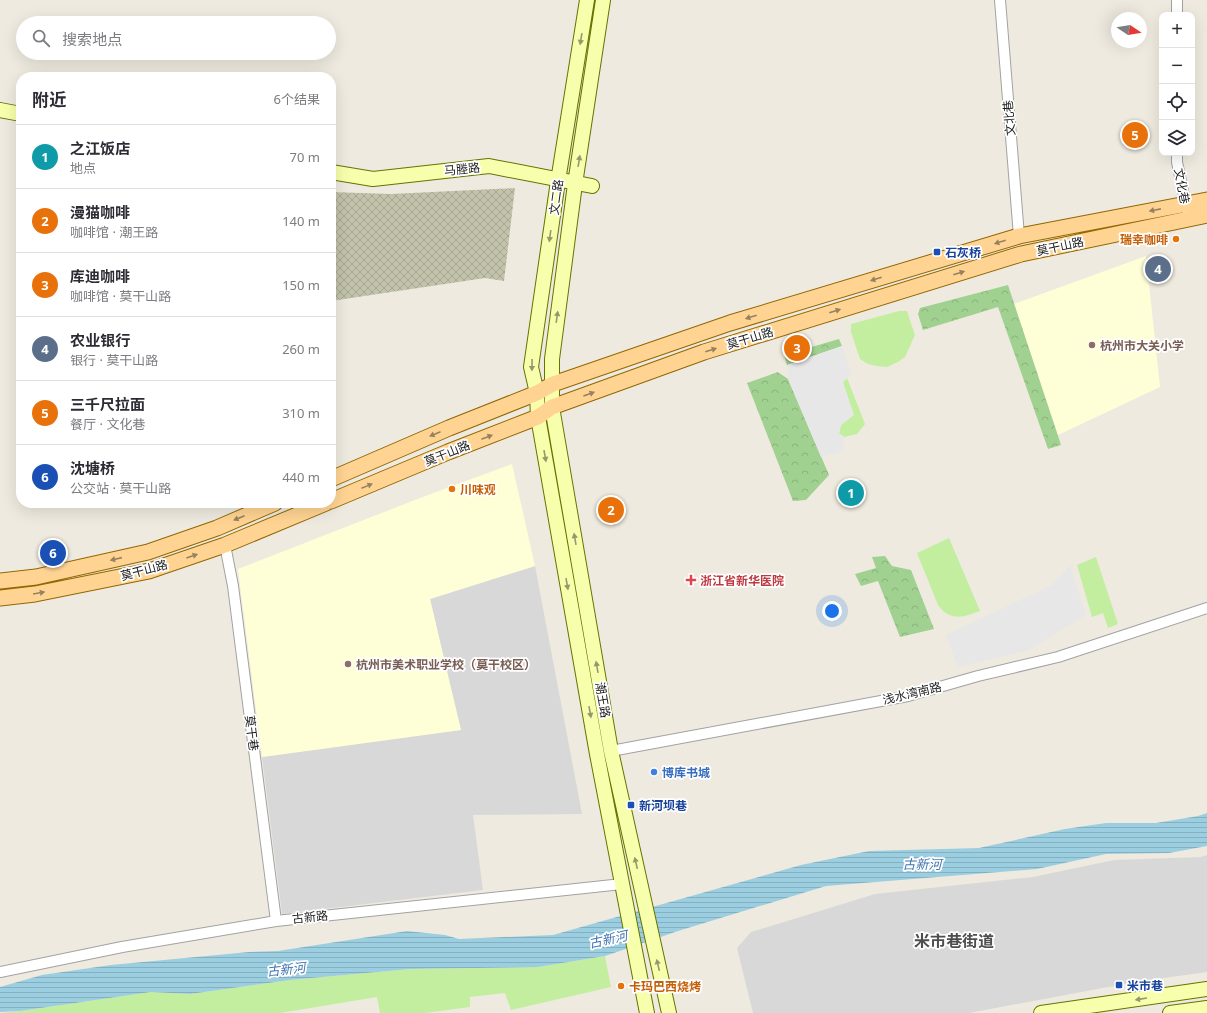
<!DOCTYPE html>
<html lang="zh">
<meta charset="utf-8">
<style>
:root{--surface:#fff;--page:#f2f2f3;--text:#2b2b33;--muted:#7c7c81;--line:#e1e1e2;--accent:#0f766e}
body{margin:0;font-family:"Noto Sans","Noto Sans SC",sans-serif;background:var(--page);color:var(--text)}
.controls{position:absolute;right:12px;top:12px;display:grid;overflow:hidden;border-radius:8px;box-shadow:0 4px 16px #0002}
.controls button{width:36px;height:36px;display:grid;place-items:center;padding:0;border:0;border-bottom:1px solid var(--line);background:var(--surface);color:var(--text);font:20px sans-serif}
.compass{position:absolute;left:1111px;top:12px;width:36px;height:36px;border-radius:50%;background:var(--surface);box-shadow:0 4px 16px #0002;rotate:102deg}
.you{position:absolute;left:832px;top:611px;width:14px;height:14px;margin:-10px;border:3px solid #fff;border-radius:50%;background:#1a73e8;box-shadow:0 0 0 6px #1a73e833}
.badge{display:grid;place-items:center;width:26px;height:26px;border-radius:50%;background:var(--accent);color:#fff;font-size:13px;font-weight:700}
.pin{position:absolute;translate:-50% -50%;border:2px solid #fff;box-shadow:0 1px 4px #0006}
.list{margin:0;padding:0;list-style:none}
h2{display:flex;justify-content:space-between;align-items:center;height:52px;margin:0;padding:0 16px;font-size:17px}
h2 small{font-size:13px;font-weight:400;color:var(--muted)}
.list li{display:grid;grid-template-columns:26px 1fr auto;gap:12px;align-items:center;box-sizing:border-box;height:64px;padding:0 16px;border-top:1px solid var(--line)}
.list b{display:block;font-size:15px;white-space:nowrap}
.list p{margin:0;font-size:13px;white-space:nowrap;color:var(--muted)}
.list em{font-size:13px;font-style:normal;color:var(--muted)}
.icon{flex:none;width:22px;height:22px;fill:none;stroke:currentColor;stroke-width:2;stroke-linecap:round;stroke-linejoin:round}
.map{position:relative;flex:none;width:1207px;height:1013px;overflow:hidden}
.search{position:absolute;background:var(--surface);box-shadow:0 4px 16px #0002;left:16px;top:16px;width:320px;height:44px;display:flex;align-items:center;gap:10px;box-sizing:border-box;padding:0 14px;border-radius:22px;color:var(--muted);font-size:15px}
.panel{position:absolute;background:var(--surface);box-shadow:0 4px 16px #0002;left:16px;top:72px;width:320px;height:436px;border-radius:16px}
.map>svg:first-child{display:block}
.residential{fill:#d9d8d8}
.education{fill:#feffd7}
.construction{fill:url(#construction-cross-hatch)}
.grass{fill:#c3ee9f}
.forest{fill:url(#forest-crowns)}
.parking{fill:#e7e7e7}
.water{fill:url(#water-rules)}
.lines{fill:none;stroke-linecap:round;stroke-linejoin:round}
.street-casing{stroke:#a2a2a2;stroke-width:12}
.secondary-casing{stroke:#637400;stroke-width:16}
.primary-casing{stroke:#926700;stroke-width:17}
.street{stroke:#fff;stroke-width:10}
.secondary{stroke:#f8ffac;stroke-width:14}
.primary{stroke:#ffd493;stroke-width:15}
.oneway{fill:#95986b}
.oneway2{fill:#98815d}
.food-dot{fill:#e8710a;stroke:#fff;stroke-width:1.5}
.transit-dot{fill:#1a4fb4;stroke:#fff;stroke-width:1.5}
.education-dot{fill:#8d6e63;stroke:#fff;stroke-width:1.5}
.health-dot{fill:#e0444e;stroke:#fff;stroke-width:1.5}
.shop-dot{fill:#3f7fe0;stroke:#fff;stroke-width:1.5}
.labels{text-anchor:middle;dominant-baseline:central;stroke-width:3.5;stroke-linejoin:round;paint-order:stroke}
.street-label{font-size:12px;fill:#1b1b1b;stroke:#fff}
.food-label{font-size:12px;font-weight:bold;fill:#c56008;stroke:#fff;text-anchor:start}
.transit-label{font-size:12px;font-weight:bold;fill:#164399;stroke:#fff;text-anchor:start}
.education-label{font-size:12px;font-weight:bold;fill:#785e54;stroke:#fff;text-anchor:start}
.health-label{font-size:12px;font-weight:bold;fill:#be3a42;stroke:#fff;text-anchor:start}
.shop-label{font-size:12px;font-weight:bold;fill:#366cbe;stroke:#fff;text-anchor:start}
.water-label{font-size:13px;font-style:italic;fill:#4075b2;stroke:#fff}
.district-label{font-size:16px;font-weight:bold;fill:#4e4e4e;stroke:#fff}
</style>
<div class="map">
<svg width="1207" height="1013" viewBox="0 0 1207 1013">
<defs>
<pattern id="construction-cross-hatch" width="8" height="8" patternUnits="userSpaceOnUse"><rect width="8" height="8" fill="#c2c3aa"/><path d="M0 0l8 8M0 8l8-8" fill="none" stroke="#a6a792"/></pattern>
<pattern id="forest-crowns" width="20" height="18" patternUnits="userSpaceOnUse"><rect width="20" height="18" fill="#a1d190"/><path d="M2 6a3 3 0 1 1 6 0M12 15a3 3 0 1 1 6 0" fill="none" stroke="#8ab37c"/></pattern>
<pattern id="water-rules" width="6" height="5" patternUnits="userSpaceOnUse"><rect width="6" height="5" fill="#9bcee0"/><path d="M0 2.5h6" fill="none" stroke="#85b0c0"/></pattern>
</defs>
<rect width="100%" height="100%" fill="#eeeadf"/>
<!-- residential -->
<path class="residential" d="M535 566 582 814 473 815 483 890 282 914 262 757 460 730 430 599Z
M1207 855V972L1135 982 969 1013H753L737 948 751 932 875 894 1033 877 1114 860 1201 857Z"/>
<!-- education -->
<path class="education" d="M1146 256 1160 387 1058 435 1014 304Z
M512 464 535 566 430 599 461 730 262 757 238 569 420 498Z"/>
<!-- construction -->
<path class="construction" d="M515 188 504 281 485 278 331 301V192L391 194Z"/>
<!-- grass -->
<path class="grass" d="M899 311H907L915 335 905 357 898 362 887 367 877 366 868 364 860 359 851 332V324Z
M847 378 865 424 857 434 844 437 839 433 841 425 853 415 843 382Z
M949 538 980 611C964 617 950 622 938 605L917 553Z
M1096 557 1118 624 1108 628 1103 613 1092 617 1077 565Z
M605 956 611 987 511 1010 505 993 470 997V1007L425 1013H380L377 997 280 1013H0L20 1011 151 992 190 994 290 980 410 969 538 967Z"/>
<!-- forest -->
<path class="forest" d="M1008 285 1061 445 1048 449 998 307 923 330 918 314 920 308Z
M839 339 842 346 787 365 784 355Z
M778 372 788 379 829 475 806 500 793 501 747 383Z
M885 556 892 566 911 570 934 629 900 637 878 581 861 586 855 574 876 568 872 557Z"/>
<!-- parking -->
<path class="parking" d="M842 346 851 374 843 382 854 415 841 425 839 433 844 437 843 451 821 457 788 379 787 365Z
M1070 565 1086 615 1029 650 958 667 946 635 1052 585Z"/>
<!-- water -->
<path class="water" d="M1207 813V846L1169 853 1106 854 1037 869 826 886 678 931 605 956 538 967 410 969 290 980 190 994 151 992 20 1011 0 1012V987L42 975 111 965 249 952 278 951 407 931 445 935 459 939 553 935 801 865 869 851 979 848 1065 829 1106 823H1156L1198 816Z"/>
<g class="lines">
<defs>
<path id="street" d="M1000 0 1019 236
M1177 0V15
M1177 153V162L1187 210
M225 545 233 586 276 921
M611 751 908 696 978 676 1058 657 1207 608
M0 972 122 947 276 921 622 884"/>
<path id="secondary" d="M587 0 558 181 531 367 537 393 538 417 597 754 647 1013
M603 0 575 184 552 359V407L611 751 669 1013
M0 110 21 114
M331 172 373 179 489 166 592 186
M1041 1013 1207 989
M1170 1013 1207 1008"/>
<path id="primary" d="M331 479 449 428 537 393 553 384 730 323 1019 236 1207 200
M331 501 448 452 538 417 552 407 704 352 1021 254 1207 215
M0 581 36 577 148 552 217 528 275 503
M0 598 35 594 149 571 225 545 326 503"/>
</defs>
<!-- street casing -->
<use href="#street" class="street-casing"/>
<!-- secondary casing -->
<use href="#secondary" class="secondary-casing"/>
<!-- primary casing -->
<use href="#primary" class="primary-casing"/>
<!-- street -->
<use href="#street" class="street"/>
<!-- secondary -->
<use href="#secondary" class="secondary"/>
<!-- primary -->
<use href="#primary" class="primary"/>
</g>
<!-- one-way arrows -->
<defs><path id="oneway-solid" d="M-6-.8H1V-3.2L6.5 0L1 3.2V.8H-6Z"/></defs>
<g class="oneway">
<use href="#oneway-solid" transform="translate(581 39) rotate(99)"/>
<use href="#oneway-solid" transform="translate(579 161) rotate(-81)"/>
<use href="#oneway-solid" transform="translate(550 236) rotate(98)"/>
<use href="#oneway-solid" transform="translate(557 317) rotate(-82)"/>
<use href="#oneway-solid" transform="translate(532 365) rotate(91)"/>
<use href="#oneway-solid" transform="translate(545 456) rotate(80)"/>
<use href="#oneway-solid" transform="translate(575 539) rotate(-100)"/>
<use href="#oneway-solid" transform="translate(567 584) rotate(80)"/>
<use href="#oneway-solid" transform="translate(597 667) rotate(-100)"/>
<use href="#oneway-solid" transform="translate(590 712) rotate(80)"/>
<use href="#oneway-solid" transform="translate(636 863) rotate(-103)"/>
<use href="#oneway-solid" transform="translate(658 965) rotate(-103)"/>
<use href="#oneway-solid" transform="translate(1141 999) rotate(171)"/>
</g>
<g class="oneway2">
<use href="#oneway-solid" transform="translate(1155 210) rotate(169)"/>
<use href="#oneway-solid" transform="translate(1000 242) rotate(163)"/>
<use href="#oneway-solid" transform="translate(959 273) rotate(-17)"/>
<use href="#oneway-solid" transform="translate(876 279) rotate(163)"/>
<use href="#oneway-solid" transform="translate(835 311) rotate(-17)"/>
<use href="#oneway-solid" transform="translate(751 317) rotate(163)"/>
<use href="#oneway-solid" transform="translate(711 350) rotate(-17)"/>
<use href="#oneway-solid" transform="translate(589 394) rotate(-20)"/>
<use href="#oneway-solid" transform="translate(435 434) rotate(157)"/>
<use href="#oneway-solid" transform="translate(487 437) rotate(-21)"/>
<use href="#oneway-solid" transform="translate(367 486) rotate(-22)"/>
<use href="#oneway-solid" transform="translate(239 518) rotate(157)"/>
<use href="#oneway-solid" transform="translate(192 556) rotate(-19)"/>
<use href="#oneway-solid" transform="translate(116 559) rotate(167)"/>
<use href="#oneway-solid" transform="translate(39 593) rotate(-10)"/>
</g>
<!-- markers -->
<g class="food-dot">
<circle cx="1176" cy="239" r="4"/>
<circle cx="452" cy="489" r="4"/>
<circle cx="621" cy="986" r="4"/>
</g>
<g class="transit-dot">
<rect x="933" y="248" width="8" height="8" rx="2"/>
<rect x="627" y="801" width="8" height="8" rx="2"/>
<rect x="1115" y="981" width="8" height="8" rx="2"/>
</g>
<g class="education-dot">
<circle cx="1092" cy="345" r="4"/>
<circle cx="348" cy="664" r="4"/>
</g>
<path class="health-dot" d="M689 574h4v4h4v4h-4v4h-4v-4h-4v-4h4z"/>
<circle class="shop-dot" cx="654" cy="772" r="4"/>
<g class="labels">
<!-- street labels -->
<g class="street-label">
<text transform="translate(1009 118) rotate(-95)">文北巷</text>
<text transform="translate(462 169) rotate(-6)">马塍路</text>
<text transform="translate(1182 186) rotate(79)">文化巷</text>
<text transform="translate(556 197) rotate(-82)">文二路</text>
<text transform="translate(1060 246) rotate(-12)">莫干山路</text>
<text transform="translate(750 338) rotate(-17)">莫干山路</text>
<text transform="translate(447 453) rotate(-22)">莫干山路</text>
<text transform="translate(144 570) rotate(-15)">莫干山路</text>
<text transform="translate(912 693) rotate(-13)">浅水湾南路</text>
<text transform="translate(603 700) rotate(80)">潮王路</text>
<text transform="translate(252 733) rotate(83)">莫干巷</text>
<text transform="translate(310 917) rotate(-6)">古新路</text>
</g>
<!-- food labels -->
<g class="food-label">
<text x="1168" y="239" text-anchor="end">瑞幸咖啡</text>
<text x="460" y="489">川味观</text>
<text x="629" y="986">卡玛巴西烧烤</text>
</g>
<!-- transit labels -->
<g class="transit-label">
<text x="945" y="252">石灰桥</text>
<text x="639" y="805">新河坝巷</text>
<text x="1127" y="985">米市巷</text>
</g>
<!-- education labels -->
<g class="education-label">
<text x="1100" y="345">杭州市大关小学</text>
<text x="356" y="664">杭州市美术职业学校（莫干校区）</text>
</g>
<!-- health labels -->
<g class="health-label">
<text x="700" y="580">浙江省新华医院</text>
</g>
<!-- shop labels -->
<g class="shop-label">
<text x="662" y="772">博库书城</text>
</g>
<!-- water labels -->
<g class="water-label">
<text x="922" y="864">古新河</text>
<text transform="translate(608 939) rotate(-12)">古新河</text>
<text transform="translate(286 969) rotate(-6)">古新河</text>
</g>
<!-- district labels -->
<g class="district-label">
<text x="954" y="941">米市巷街道</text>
</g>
</g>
</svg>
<div class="controls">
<button>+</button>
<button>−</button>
<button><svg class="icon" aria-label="locate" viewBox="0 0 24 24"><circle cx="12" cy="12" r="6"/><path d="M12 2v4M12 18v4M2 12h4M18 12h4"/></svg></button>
<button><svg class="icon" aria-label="layers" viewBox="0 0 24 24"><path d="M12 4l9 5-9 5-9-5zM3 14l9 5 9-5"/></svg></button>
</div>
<svg class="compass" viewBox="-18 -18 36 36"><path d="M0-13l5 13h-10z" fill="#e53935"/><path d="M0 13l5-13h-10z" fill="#7c7c81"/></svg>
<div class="you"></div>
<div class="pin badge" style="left:851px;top:493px;background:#0f9aa8">1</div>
<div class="pin badge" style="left:611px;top:510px;background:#e8710a">2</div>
<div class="pin badge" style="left:797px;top:348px;background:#e8710a">3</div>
<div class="pin badge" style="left:1158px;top:269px;background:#5c6f8a">4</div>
<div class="pin badge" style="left:1135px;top:135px;background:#e8710a">5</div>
<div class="pin badge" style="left:53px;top:553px;background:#1a4fb4">6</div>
<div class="search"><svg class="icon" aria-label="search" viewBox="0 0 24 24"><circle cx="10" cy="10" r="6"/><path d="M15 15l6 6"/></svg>搜索地点</div>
<section class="panel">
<h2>附近<small>6个结果</small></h2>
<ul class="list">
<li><span class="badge" style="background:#0f9aa8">1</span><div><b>之江饭店</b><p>地点</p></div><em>70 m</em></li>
<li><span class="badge" style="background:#e8710a">2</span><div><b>漫猫咖啡</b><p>咖啡馆 · 潮王路</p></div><em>140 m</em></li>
<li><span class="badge" style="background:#e8710a">3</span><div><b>库迪咖啡</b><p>咖啡馆 · 莫干山路</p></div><em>150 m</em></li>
<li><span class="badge" style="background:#5c6f8a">4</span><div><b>农业银行</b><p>银行 · 莫干山路</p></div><em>260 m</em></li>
<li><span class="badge" style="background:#e8710a">5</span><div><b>三千尺拉面</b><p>餐厅 · 文化巷</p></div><em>310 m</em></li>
<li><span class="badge" style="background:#1a4fb4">6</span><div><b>沈塘桥</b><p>公交站 · 莫干山路</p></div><em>440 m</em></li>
</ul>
</section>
</div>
